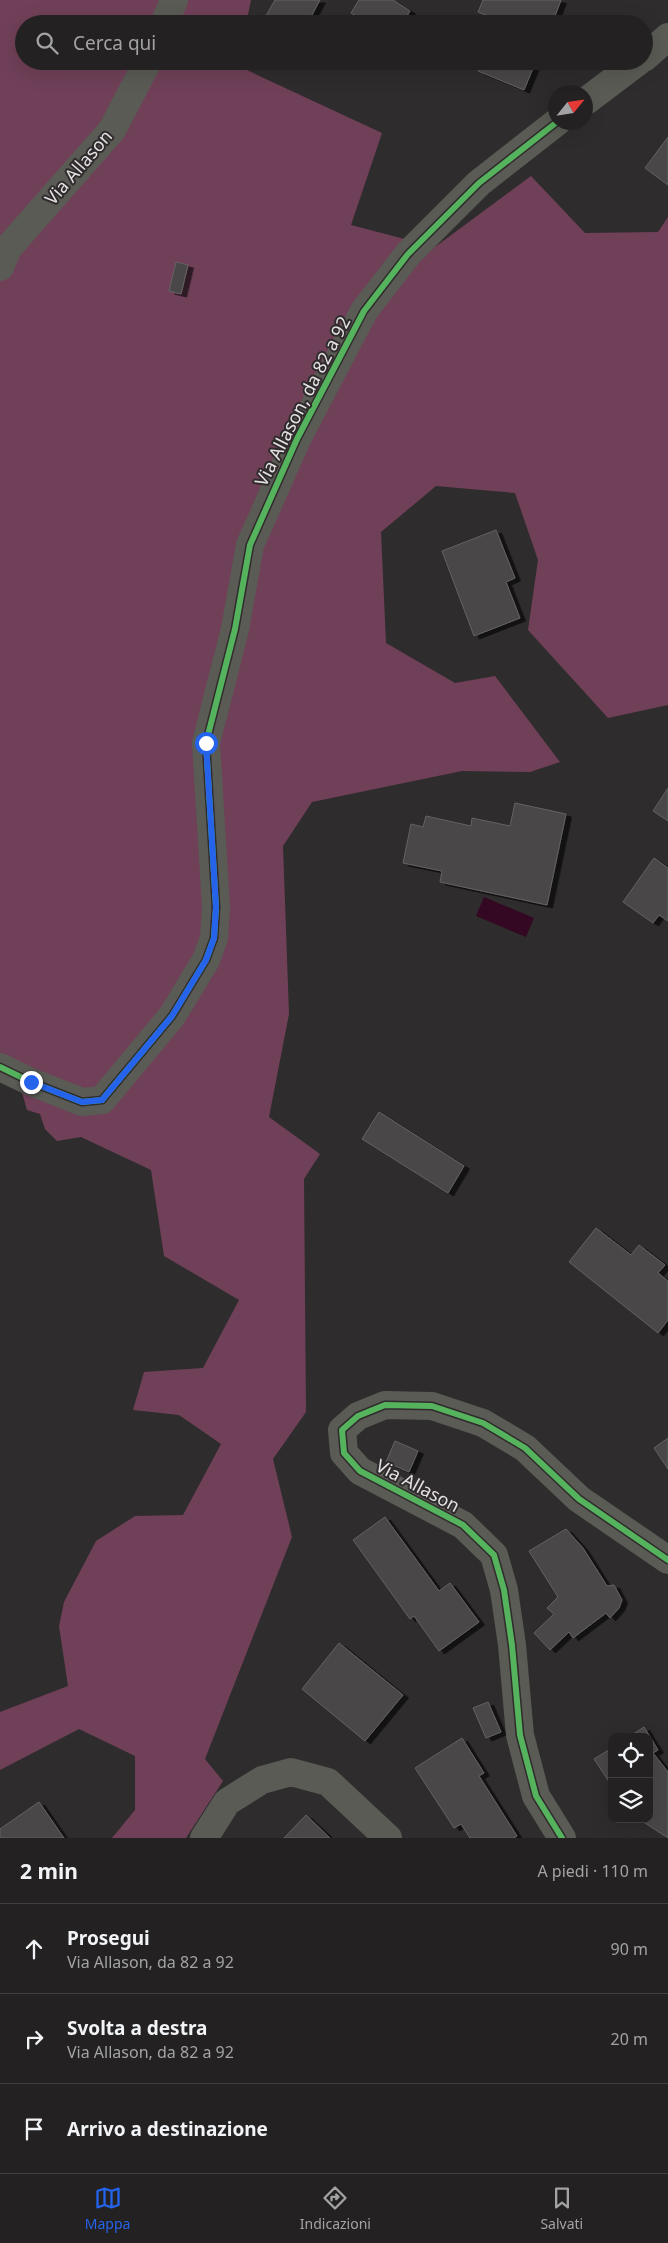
<!DOCTYPE html>
<html lang="it">
<meta charset="utf-8">
<style>
:root{--surface:#232122;--page:#2f2e2f;--text:#f1f3f6;--muted:#a3a3a5;--line:#403e40;--accent:#2563eb}
body{margin:0;font-family:"Noto Sans",sans-serif;background:var(--page);color:var(--text)}
.controls{position:absolute;right:15px;bottom:15px;display:grid;overflow:hidden;border-radius:10px;box-shadow:0 5px 20px #0002}
.controls button{width:45px;height:45px;display:grid;place-items:center;padding:0;border:0;border-bottom:1px solid var(--line);background:var(--surface);color:var(--text);font:25px sans-serif}
.compass{position:absolute;left:548px;top:85px;width:45px;height:45px;border-radius:50%;background:var(--surface);box-shadow:0 5px 20px #0002;rotate:60deg}
.stop{position:absolute;width:15px;height:15px;margin:-11px;border:4px solid #2563eb;border-radius:50%;background:#fff}
.stop.end{background:#2563eb;border-color:#fff;box-shadow:0 1px 5px #0008}
.list{margin:0;padding:0;list-style:none}
h2{display:flex;justify-content:space-between;align-items:center;height:65px;margin:0;padding:0 20px;font-size:21px}
h2 small{font-size:16px;font-weight:400;color:var(--muted)}
.list li{display:grid;grid-template-columns:32px 1fr auto;gap:15px;align-items:center;box-sizing:border-box;height:90px;padding:0 20px;border-top:1px solid var(--line)}
.list b{display:block;font-size:19px;white-space:nowrap}
.list p{margin:0;font-size:16px;white-space:nowrap;color:var(--muted)}
.list em{font-size:16px;font-style:normal;color:var(--muted)}
.icon{flex:none;width:28px;height:28px;fill:none;stroke:currentColor;stroke-width:2;stroke-linecap:round;stroke-linejoin:round}
.map{position:relative;flex:none;width:668px;height:1838px;overflow:hidden}
.search{position:absolute;background:var(--surface);box-shadow:0 5px 20px #0002;left:15px;right:15px;top:15px;height:55px;display:flex;align-items:center;gap:12px;box-sizing:border-box;padding:0 18px;border-radius:28px;color:var(--muted);font-size:19px}
.sheet{height:335px;background:var(--surface)}
nav{display:flex;justify-content:space-around;align-items:center;box-sizing:border-box;height:70px;border-top:1px solid var(--line);background:var(--surface);font-size:14px;color:var(--muted)}
nav a{display:grid;justify-items:center;gap:2px}
nav .on{color:var(--accent)}
.map>svg:first-child{display:block}
.forest{fill:#704058}
.water{fill:#340722}
.building{fill:#494647;stroke:#656263;filter:url(#shadow)}
.lines{fill:none;stroke-linecap:round;stroke-linejoin:round}
.street{stroke:#5a5b54;stroke-width:28}
.cycleway-casing{stroke:#302b2d;stroke-width:9}
.cycleway{stroke:#56b35d;stroke-width:6}
.route{stroke:#2563eb;stroke-width:6}
.labels{text-anchor:middle;dominant-baseline:central;stroke-width:4;stroke-linejoin:round;paint-order:stroke}
.street-label{font-size:18px;fill:#e5e2e3;stroke:#302b2d}
</style>
<div class="map">
<svg width="668" height="1838" viewBox="0 0 668 1838">
<defs>
<filter id="shadow"><feDropShadow dx="5.5" dy="3" stdDeviation="0" flood-color="#0009"/></filter>
</defs>
<rect width="100%" height="100%" fill="#2f2c2d"/>
<!-- forest -->
<path class="forest" d="M0 0H251L246 24H24V61H236V65L382 133 351 225 435 247 531 176 585 233 658 232 668 217V705L608 718 528 630 538 560 515 493 436 486 381 532 386 643 455 683 495 676 560 762 530 772 462 771 312 802 283 846 289 1014 269 1117 320 1154 304 1179 306 1412 273 1459 292 1537 205 1759 223 1781 186 1838H112L135 1810V1756L79 1729 0 1770V1712L68 1686 59 1626 64 1602 96 1541 135 1516 183 1515 221 1444 179 1415 133 1410 144 1372 203 1368 239 1300 164 1256 151 1170 81 1137 57 1141 45 1129 40 1114 27 1110 21 1089 0 1059Z"/>
<!-- water -->
<path class="water" d="M484 897 534 918 526 937 476 916Z"/>
<!-- building -->
<path class="building" d="M275 0H320L307 24H269L263 21Z
M359 0H393L410 11 402 24H369L351 13Z
M483 0H561L552 24H496L498 20 478 12Z
M482 61H536L524 90 478 71Z
M668 137V185L645 168Z
M176 262 188 265 181 294 169 291Z
M496 530 515 578 506 582 520 618 474 636 442 551Z
M668 788V821L653 811Z
M515 803 566 814 547 905 440 882 442 871 403 863 411 824 423 827 426 816 471 826 472 818 510 826Z
M654 858 668 868V921L659 915 653 923 623 902Z
M379 1112 464 1166 448 1193 362 1139Z
M596 1228 631 1255 639 1245 665 1265 658 1273 668 1281V1320L658 1333 569 1262Z
M668 1438V1469L654 1448Z
M395 1441 418 1451 409 1472 386 1462Z
M385 1517 439 1591 450 1583 479 1622 439 1651 414 1616 410 1619 353 1540Z
M566 1529 583 1548 607 1586 614 1585 622 1600 619 1608 610 1618 606 1613 573 1638 569 1632 550 1650 534 1633 554 1614 547 1608 558 1597 529 1551Z
M339 1643 403 1695 365 1741 302 1689Z
M488 1702 501 1732 486 1738 473 1708Z
M644 1727 658 1750 653 1753 668 1772V1838L639 1819H649V1737H629Z
M462 1738 484 1773 479 1776 517 1836 514 1838H470L461 1824 454 1828 415 1768Z
M612 1748V1786L594 1759Z
M39 1802 64 1838H0V1829Z
M306 1815 330 1838H284Z"/>
<g class="lines">
<!-- street -->
<path class="street" d="M164 24 174 0
M644 58 668 37
M586 101 639 61
M0 267 8 248 112 130 148 61
M0 1067 31 1082 82 1102 102 1100 172 1016 206 960 214 938 216 907 206 743 235 629 250 545 297 439 364 311 408 254 479 183 557 122
M204 1838 227 1802 262 1780 291 1772 328 1782 388 1838
M562 1838 536 1796 520 1735 512 1645 504 1590 494 1555 463 1525 360 1471 344 1453 342 1430 358 1416 385 1405 432 1406 483 1423 525 1448 579 1499 668 1560"/>
<defs>
<path id="cycleway" d="M0 1067 31 1082 82 1102 102 1100 172 1016 206 960 214 938 216 907 206 743 235 629 250 545 297 439 364 311 408 254 479 183 557 122
M562 1838 536 1796 520 1735 512 1645 504 1590 494 1555 463 1525 360 1471 344 1453 342 1430 358 1416 385 1405 432 1406 483 1423 525 1448 579 1499 668 1560"/>
</defs>
<!-- cycleway casing -->
<use href="#cycleway" class="cycleway-casing"/>
<!-- cycleway -->
<use href="#cycleway" class="cycleway"/>
</g>
<g class="lines">
<!-- route -->
<path class="route" d="M31 1082 82 1102 102 1100 172 1016 206 960 214 938 216 907 206 743"/>
</g>
<g class="labels">
<!-- street labels -->
<g class="street-label">
<text transform="translate(78 167) rotate(-49)">Via Allason</text>
<text transform="translate(302 401) rotate(-63)">Via Allason, da 82 a 92</text>
<text transform="translate(418 1485) rotate(28)">Via Allason</text>
</g>
</g>
</svg>
<div class="controls">
<button><svg class="icon" aria-label="locate" viewBox="0 0 24 24"><circle cx="12" cy="12" r="6"/><path d="M12 2v4M12 18v4M2 12h4M18 12h4"/></svg></button>
<button><svg class="icon" aria-label="layers" viewBox="0 0 24 24"><path d="M12 4l9 5-9 5-9-5zM3 14l9 5 9-5"/></svg></button>
</div>
<svg class="compass" viewBox="-18 -18 36 36"><path d="M0-13l5 13h-10z" fill="#e53935"/><path d="M0 13l5-13h-10z" fill="#a3a3a5"/></svg>
<div class="stop" style="left:206px;top:743px"></div>
<div class="stop end" style="left:31px;top:1082px"></div>
<div class="search"><svg class="icon" aria-label="search" viewBox="0 0 24 24"><circle cx="10" cy="10" r="6"/><path d="M15 15l6 6"/></svg>Cerca qui</div>
</div>
<section class="sheet">
<h2>2 min<small>A piedi · 110 m</small></h2>
<ul class="list">
<li><svg class="icon" aria-label="ahead" viewBox="0 0 24 24"><path d="M12 20V5M6 11l6-6 6 6"/></svg><div><b>Prosegui</b><p>Via Allason, da 82 a 92</p></div><em>90 m</em></li>
<li><svg class="icon" aria-label="right" viewBox="0 0 24 24"><path d="M7 20v-9h11M14 6l5 5-5 5"/></svg><div><b>Svolta a destra</b><p>Via Allason, da 82 a 92</p></div><em>20 m</em></li>
<li><svg class="icon" aria-label="arrive" viewBox="0 0 24 24"><path d="M6 21V4h12l-3 4 3 4H6"/></svg><div><b>Arrivo a destinazione</b></div></li>
</ul>
</section>
<nav>
<a class="on"><svg class="icon" aria-label="map" viewBox="0 0 24 24"><path d="M3 6l6-2 6 2 6-2v14l-6 2-6-2-6 2zM9 4v14M15 6v14"/></svg>Mappa</a>
<a><svg class="icon" aria-label="directions" viewBox="0 0 24 24"><path d="M12 3l9 9-9 9-9-9zM9 14v-3h6M13 9l2 2-2 2"/></svg>Indicazioni</a>
<a><svg class="icon" aria-label="saved" viewBox="0 0 24 24"><path d="M7 4h10v16l-5-4-5 4z"/></svg>Salvati</a>
</nav>
